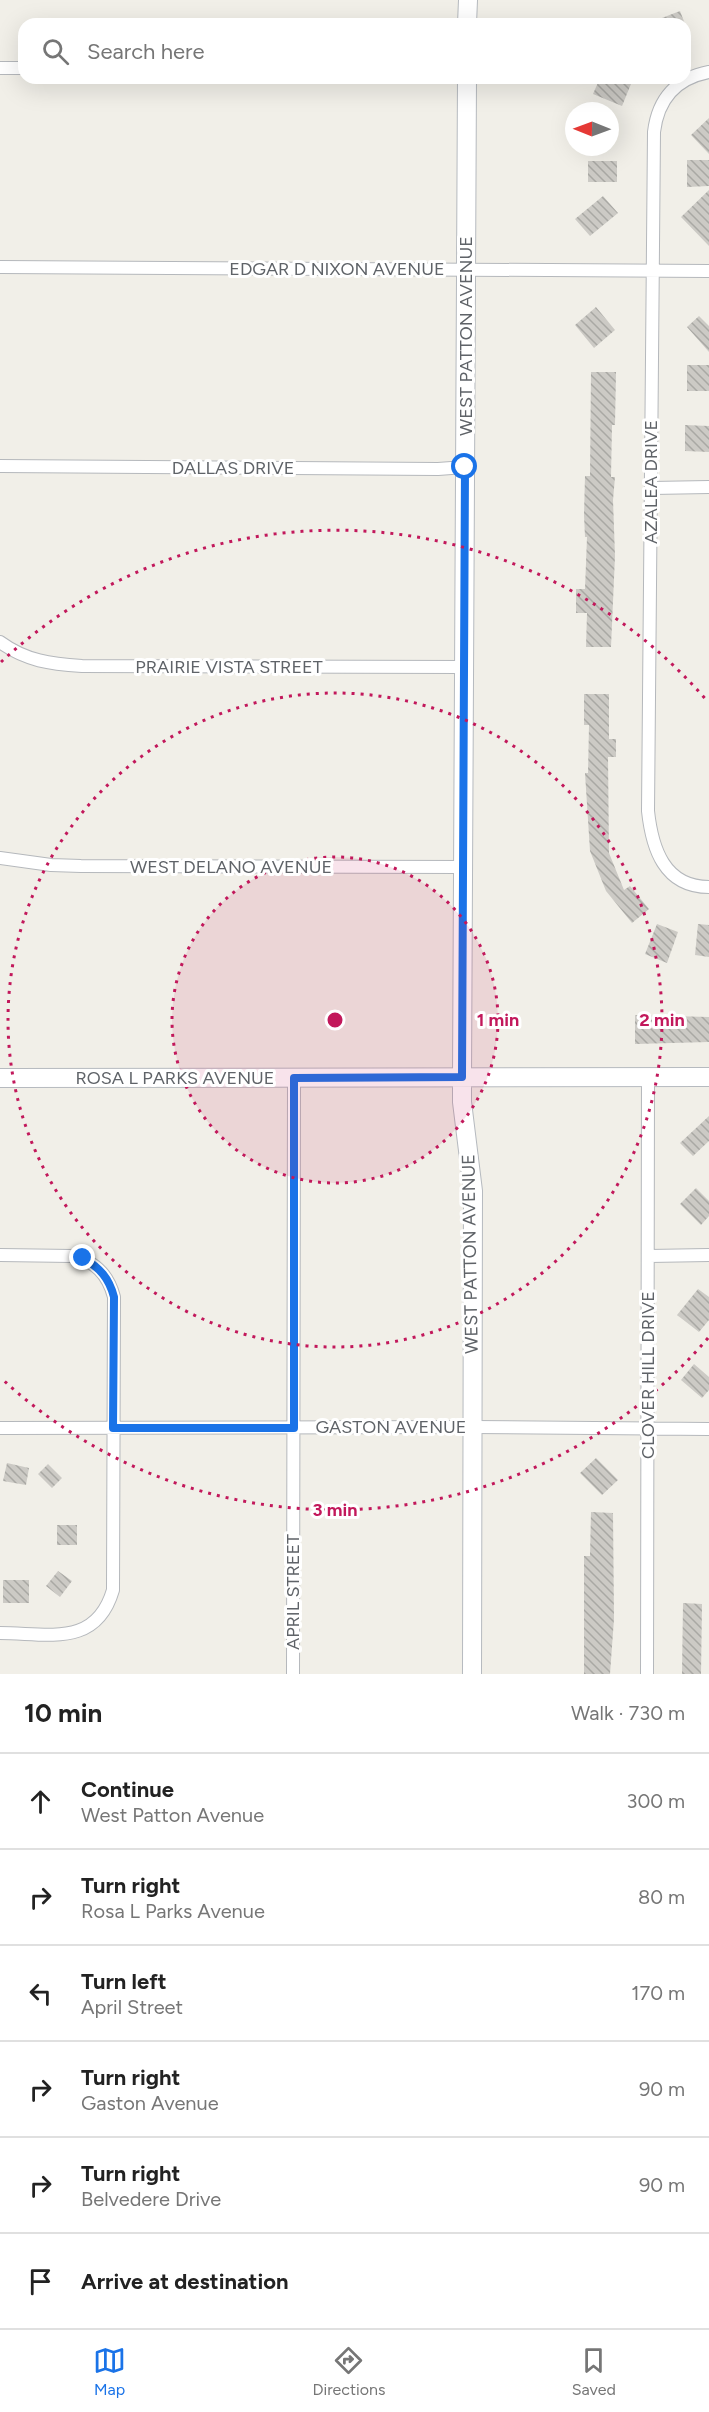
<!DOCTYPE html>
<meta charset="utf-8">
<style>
:root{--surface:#fff;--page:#f2f2f2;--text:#222;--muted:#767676;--line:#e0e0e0;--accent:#1a73e8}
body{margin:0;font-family:Figtree,sans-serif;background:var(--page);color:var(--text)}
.compass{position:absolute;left:565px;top:102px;width:54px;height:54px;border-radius:50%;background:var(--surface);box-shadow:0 6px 24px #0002;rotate:271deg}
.stop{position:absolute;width:18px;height:18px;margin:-14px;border:4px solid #1a73e8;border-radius:50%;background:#fff}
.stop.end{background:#1a73e8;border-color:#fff;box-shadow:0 2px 6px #0008}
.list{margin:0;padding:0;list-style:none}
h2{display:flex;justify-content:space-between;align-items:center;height:78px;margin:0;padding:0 24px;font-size:26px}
h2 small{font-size:20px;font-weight:400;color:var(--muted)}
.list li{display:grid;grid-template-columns:39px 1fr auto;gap:18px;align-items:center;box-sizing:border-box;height:96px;padding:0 24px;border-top:2px solid var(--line)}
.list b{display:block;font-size:22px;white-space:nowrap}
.list p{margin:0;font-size:20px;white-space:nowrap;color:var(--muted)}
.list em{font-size:20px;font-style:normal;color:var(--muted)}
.icon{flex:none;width:33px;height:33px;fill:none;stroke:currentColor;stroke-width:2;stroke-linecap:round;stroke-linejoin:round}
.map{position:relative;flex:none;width:709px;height:1674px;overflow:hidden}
.search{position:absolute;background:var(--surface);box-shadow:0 6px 24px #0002;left:18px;right:18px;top:18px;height:66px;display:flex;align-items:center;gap:15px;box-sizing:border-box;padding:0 21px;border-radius:18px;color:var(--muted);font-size:22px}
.sheet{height:654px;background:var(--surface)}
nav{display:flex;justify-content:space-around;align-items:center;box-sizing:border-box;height:84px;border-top:2px solid var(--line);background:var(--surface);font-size:16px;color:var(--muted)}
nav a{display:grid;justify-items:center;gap:3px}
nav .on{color:var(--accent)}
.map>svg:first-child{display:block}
.building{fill:url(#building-back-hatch)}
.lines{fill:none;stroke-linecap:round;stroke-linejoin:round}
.street-casing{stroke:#b5b8bc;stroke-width:14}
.secondary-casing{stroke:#b6babf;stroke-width:20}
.street{stroke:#fff;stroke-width:12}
.secondary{stroke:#fff;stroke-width:18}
.route{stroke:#1a73e8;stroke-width:8}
.ring{fill:none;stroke:#c2185b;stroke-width:3;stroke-dasharray:3 6}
.labels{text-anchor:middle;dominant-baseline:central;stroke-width:6;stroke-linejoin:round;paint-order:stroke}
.street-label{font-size:18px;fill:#5f6368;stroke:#fff}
.centre{fill:#c2185b;stroke:#fff;stroke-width:3}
.ring-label{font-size:18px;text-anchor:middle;font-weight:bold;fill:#c2185b;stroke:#fff;stroke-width:6;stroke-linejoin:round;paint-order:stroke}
</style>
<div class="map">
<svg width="709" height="1674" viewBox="0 0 709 1674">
<defs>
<pattern id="building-back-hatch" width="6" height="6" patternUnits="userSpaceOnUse" patternTransform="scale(1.5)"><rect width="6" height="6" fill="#cccac5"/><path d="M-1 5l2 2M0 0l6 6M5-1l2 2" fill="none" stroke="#a9a8a4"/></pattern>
</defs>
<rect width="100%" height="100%" fill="#f1efe8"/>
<!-- building -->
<path class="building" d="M680 11 685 24H649V23Z
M600 78H617L631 84 622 106 593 94Z
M709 118V154L691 135Z
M687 160H709V186L687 187Z
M588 161H617V182H588Z
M709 190V246L681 217Z
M603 196 618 213 590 236 575 219Z
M596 307 615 330 594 348 575 325Z
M699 316 709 326V352L687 327Z
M687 365H709V391H687Z
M591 372H616L615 425H612L611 477H615L613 500 615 556 611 647H586L587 613H576V589H585L587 537H585L584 515 585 476H590Z
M685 425 709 426V452L685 451Z
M584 694H609V739H616V757H608L609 853 624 890 630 886 649 909 632 923 606 891 590 851 585 773H588L589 725H584Z
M657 924 678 932 667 963 645 954Z
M698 924 709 925V957L695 955Z
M635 1015 709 1017V1042L635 1044Z
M709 1116V1141L693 1156 680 1143Z
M696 1188 709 1201V1216L701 1225 680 1204Z
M698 1289 709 1297V1320L699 1332 677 1315Z
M694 1364 709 1377V1390L702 1398 681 1380Z
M596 1458 618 1480 602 1495 580 1473Z
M7 1463 29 1468 26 1485 3 1481Z
M48 1464 62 1478 52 1488 38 1474Z
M591 1512 613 1513 614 1619 610 1674H584V1556H590Z
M57 1525H77V1545H57Z
M58 1571 72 1581 60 1597 46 1586Z
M3 1580H29V1603H3Z
M683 1603 702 1604 701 1674H682Z"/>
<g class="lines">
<defs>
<path id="street" d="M0 68H24
M709 72C677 78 658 98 654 132L648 811C652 848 664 887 709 887
M0 267 709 271
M0 466 438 469 465 467
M652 488 709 487
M0 642C26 661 51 664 82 666L464 667
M0 858 51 865 81 866 463 867
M0 1255 72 1256C95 1261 108 1274 114 1297L113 1590C96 1648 48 1633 0 1633
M649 1256 709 1255
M0 1428 472 1427 709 1429
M293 1674 294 1078
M647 1674 648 1077"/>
<path id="secondary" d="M467 24 468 0
M467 78 462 1077V1102L473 1191 472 1674
M0 1078 709 1077"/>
</defs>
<!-- street casing -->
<use href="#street" class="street-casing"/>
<!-- secondary casing -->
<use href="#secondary" class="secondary-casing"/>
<!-- street -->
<use href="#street" class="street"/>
<!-- secondary -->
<use href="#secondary" class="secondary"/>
</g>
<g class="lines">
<!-- route -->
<path class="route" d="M83 1258C100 1268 109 1278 114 1297L113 1428H294V1078L462 1077 465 467"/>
</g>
<!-- distance rings -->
<circle cx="335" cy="1020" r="163" fill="#c2185b" fill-opacity=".12"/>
<g class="ring">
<circle cx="335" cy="1020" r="163"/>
<circle cx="335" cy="1020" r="327"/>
<path d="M708 1338A490 490 0 0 1 1 1378M1 662A490 490 0 0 1 708 702"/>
</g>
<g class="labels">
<!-- street labels -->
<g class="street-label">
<text x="337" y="269">EDGAR D NIXON AVENUE</text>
<text transform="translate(466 336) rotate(-90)">WEST PATTON AVENUE</text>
<text x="233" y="468">DALLAS DRIVE</text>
<text transform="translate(651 482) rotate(-90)">AZALEA DRIVE</text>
<text x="229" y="667">PRAIRIE VISTA STREET</text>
<text x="231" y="867">WEST DELANO AVENUE</text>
<text x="175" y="1078">ROSA L PARKS AVENUE</text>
<text transform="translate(470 1254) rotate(-91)">WEST PATTON AVENUE</text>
<text transform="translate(648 1375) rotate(-90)">CLOVER HILL DRIVE</text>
<text x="391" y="1427">GASTON AVENUE</text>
<text transform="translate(293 1592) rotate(-90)">APRIL STREET</text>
</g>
</g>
<circle cx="335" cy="1020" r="9" class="centre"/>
<g class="ring-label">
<text x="498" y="1026">1 min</text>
<text x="662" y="1026">2 min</text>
<text x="335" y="1516">3 min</text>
</g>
</svg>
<svg class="compass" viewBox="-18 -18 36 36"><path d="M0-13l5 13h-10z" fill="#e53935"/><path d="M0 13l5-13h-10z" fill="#767676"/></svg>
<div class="stop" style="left:465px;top:467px"></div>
<div class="stop end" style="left:83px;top:1258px"></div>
<div class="search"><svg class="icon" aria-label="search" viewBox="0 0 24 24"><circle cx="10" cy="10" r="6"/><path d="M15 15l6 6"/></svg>Search here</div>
</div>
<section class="sheet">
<h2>10 min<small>Walk · 730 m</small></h2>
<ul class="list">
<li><svg class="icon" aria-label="ahead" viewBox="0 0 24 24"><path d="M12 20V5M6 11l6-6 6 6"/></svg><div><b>Continue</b><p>West Patton Avenue</p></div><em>300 m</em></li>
<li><svg class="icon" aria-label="right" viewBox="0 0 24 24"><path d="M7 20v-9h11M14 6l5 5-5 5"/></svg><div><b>Turn right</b><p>Rosa L Parks Avenue</p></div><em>80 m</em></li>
<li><svg class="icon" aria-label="left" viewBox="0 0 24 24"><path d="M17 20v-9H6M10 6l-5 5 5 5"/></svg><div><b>Turn left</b><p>April Street</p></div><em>170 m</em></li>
<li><svg class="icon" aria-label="right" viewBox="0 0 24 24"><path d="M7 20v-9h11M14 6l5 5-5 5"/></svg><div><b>Turn right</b><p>Gaston Avenue</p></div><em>90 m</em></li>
<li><svg class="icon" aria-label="right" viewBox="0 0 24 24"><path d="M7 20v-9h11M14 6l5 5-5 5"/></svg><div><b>Turn right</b><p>Belvedere Drive</p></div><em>90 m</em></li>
<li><svg class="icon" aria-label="arrive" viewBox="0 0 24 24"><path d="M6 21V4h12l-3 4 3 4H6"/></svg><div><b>Arrive at destination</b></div></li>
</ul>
</section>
<nav>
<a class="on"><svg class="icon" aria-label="map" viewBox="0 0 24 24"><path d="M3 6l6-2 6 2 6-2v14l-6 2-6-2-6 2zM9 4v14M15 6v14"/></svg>Map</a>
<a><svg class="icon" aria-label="directions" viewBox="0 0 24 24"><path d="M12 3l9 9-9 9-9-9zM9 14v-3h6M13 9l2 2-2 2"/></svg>Directions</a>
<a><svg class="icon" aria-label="saved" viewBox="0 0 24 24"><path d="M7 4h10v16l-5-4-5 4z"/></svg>Saved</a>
</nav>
